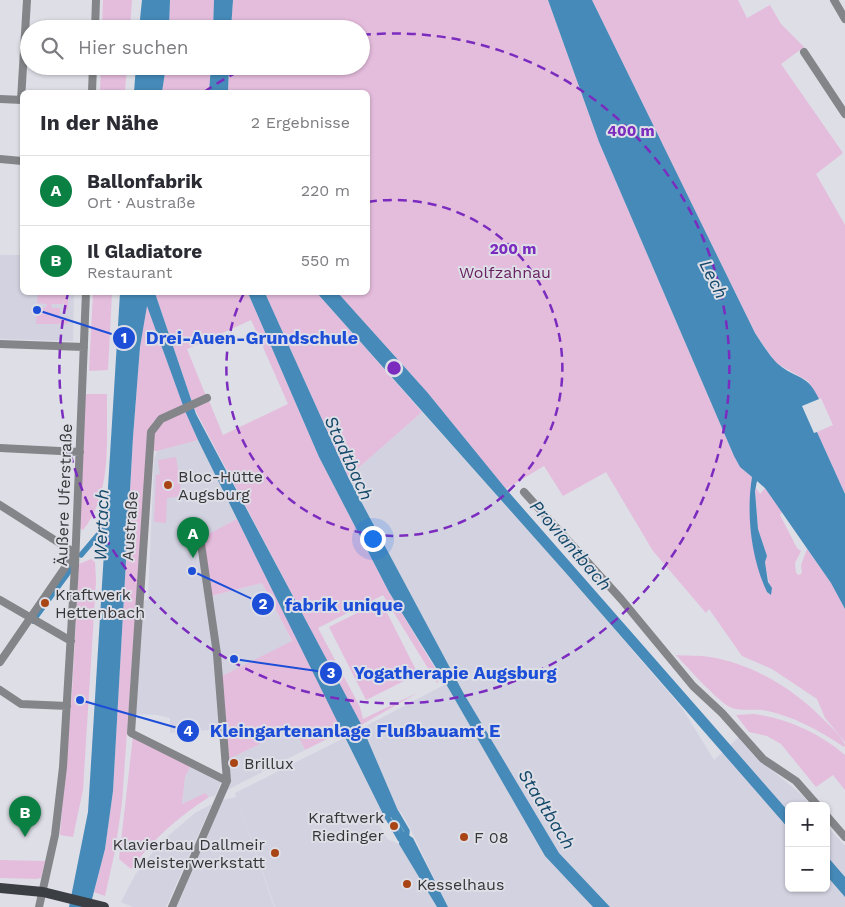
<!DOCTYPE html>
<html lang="de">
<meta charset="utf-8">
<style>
:root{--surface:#fff;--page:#f2f2f3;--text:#2b2b33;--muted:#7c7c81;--line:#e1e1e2;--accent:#0b8043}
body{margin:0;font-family:"Work Sans",sans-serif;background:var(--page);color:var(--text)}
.controls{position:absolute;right:15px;bottom:15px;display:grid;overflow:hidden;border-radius:8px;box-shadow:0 1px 4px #0004}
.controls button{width:45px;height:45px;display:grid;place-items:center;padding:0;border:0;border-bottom:1px solid var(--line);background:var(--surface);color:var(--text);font:25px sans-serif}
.you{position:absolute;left:372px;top:538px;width:18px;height:18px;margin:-12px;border:4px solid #fff;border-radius:50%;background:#1a73e8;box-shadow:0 0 0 8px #1a73e833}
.badge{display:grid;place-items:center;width:32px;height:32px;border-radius:50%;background:var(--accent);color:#fff;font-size:16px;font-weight:700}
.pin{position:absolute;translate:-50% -41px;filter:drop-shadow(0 1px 2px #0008)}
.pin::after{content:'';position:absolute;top:26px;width:18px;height:15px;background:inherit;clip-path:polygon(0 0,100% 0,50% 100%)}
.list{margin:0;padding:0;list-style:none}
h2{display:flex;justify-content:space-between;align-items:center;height:65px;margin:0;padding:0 20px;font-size:21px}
h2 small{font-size:16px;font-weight:400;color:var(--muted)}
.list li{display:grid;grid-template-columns:32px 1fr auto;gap:15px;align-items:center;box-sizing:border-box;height:70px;padding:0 20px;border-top:1px solid var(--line)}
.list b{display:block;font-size:19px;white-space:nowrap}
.list p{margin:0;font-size:16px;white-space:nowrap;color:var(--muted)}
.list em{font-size:16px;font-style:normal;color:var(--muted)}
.icon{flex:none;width:28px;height:28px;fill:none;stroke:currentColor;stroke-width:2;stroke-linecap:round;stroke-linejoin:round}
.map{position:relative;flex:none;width:845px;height:907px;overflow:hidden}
.search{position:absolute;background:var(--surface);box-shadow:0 1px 4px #0004;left:20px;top:20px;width:350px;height:55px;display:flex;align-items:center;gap:12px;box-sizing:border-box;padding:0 18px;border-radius:28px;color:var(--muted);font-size:19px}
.panel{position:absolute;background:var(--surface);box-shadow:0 1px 4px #0004;left:20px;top:90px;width:350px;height:205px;border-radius:8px}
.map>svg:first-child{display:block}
.built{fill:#d2d2e1}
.green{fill:#e4bcdc}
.water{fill:#458ab9}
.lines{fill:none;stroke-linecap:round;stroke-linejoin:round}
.canal{stroke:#458ab9;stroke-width:5.5}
.minor{stroke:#838588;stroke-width:8}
.major{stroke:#3b3e43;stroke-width:10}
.ring{fill:none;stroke:#7b2cbf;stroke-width:2.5;stroke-dasharray:9 6}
.poi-dot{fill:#a94415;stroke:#dedee7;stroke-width:2}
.labels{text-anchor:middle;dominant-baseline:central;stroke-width:4;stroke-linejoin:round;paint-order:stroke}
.park-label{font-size:16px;fill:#692160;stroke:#dedee7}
.poi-label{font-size:16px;fill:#363639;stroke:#dedee7;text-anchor:start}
.street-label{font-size:16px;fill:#363639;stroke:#dedee7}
.water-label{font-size:18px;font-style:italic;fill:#134869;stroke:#dedee7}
.centre{fill:#7b2cbf;stroke:#dedee7;stroke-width:2.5}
.ring-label{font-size:15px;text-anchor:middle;font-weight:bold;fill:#7b2cbf;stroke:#dedee7;stroke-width:4;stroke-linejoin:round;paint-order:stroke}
.leader{fill:none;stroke:#1d4ed8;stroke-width:2}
.callout-dot{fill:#1d4ed8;stroke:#dedee7;stroke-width:2}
.mark-label{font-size:15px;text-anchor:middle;font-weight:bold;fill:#fff}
.callout-label{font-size:18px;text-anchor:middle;font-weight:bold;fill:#1d4ed8;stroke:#dedee7;stroke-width:4;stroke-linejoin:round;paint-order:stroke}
</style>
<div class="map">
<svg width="845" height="907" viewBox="0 0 845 907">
<rect width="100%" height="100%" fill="#dedee7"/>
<!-- built -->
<path class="built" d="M0 255H22V292L74 293 73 341 0 339Z
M422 412 565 572 682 708 714 760 740 736 753 754 803 796 811 806H789V888H826V825L845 846V907H610L559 853 464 694 348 477Z
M198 440 237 519 203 538 212 596 262 583 292 642 222 676 215 654 221 729 170 733V718L156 715 134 714 140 601 148 600 154 460 157 451Z
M446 684 545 856 593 907H448L410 828 401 812 399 813 362 728Z
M294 727 305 750 227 790 230 780 229 759Z
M346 737 386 820 379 824 387 839 399 844 437 907H275L237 799 274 907H177L223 800 236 797 235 793Z
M191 765 222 780 215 796 209 797 205 793 182 804 185 777Z
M212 804 166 907H133L121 902 135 875 160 843 195 813Z"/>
<!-- green -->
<path class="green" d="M103 0H132L130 29H102Z
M170 0H214L213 29H169Z
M233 0H548L599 142 734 456 740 467 752 477C746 513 752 559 767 592L771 594 765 562 767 556 758 529 755 487 760 494 765 488 782 512 780 515 797 548 801 551 795 563 796 573 799 575 802 573 801 565 807 549 831 583 845 609V742L825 718 817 699 772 669 742 656 709 609 706 613 653 551 606 472 563 496 544 466 506 489 427 392 338 293 368 292V92H228L229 66H361V29H231Z
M592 0H738L747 18 770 5 781 24 804 47 781 64 843 153 816 174 845 225V494L817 432 833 425 821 398 819 399 808 381 776 363 755 333Z
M101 66H127L125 92H100Z
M166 66H211L209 92H162Z
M38 293H68V310H64V299L63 304H51L52 308H60V317L68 318V324H36L37 307 45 308 47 304 37 303Z
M93 293H112L108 370 89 371Z
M155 293H248L319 457 389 592 441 678 437 683 383 595 318 628 360 707 363 719 419 692 361 725 194 408 209 401 223 435 288 404 251 320 187 349 206 396 192 402Z
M265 293H317L422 412 348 477Z
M147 305 183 405 154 421 148 432 122 803 115 851 105 896 94 892 105 849 113 791 133 437 140 347Z
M85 394H107C106 439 113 493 83 530L80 528Z
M184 408 198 440 157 451H149L153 427Z
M176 457 182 496 167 498 166 523 154 522 156 475 160 474 158 460Z
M237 519 343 731 305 750 294 727 229 759 222 676 292 641 262 583 211 596 203 537Z
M91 559 95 562 96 581 83 790 73 837 60 835 72 692 79 564Z
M381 601 418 674 366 700 329 627Z
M676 655C687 656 699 655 710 657 753 664 794 689 823 719 830 726 842 736 845 745L844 747C819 730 793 716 763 710 754 709 741 711 732 708 720 704 686 666 676 655Z
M754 714C788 719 819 733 845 755V790L833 775 816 787 781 744 767 736 749 732 736 715Z
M133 736 191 765 185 777 182 804 205 793 209 797C175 820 156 836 131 869L119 859Z
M0 860 45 861 41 878 36 879 0 878Z"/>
<!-- water -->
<path class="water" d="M142 0H170L169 29H139Z
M214 0H233L231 29H213Z
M548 0H592L755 333C760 341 772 359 778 364 797 380 807 373 819 399L802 406 814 433 817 432 845 494V609L831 583 765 488 757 481 755 491 758 529 767 556 765 562 768 582 772 588 771 595 767 592C751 559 746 513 752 477L740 467 734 456 599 142Z
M136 66H166L162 92H134Z
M211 66H229L228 92H209Z
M120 293H155L196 414 360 722 399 813 395 815 404 832 413 838 448 907H437L399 844 400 834 391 817 386 820 198 440 185 411 147 306 140 347 133 437 113 791 105 849 90 907H69L88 812Z
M248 293H265L348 477 464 694 559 853 610 907H593L545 856 446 684 389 592 319 457Z
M317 293H338L427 392 506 489 789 812V829L565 572Z
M826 855 845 877V897L826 875Z"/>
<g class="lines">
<!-- canal -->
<path class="canal" d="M81 555 109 522
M33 621 71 569
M388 818 400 839 406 840 407 831 397 814"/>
<!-- minor -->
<path class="minor" d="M834 0 845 19
M95 29 96 0
M804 52 845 114
M92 92 93 66
M0 99 22 100
M21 100 27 0
M0 159 22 161
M0 344 84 347
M207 398 161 419 151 432 131 733 227 781
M0 448 80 452
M524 492 621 599 693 686 722 713 763 759 796 781 818 806
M0 505 75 553 0 662
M0 600 71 641
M0 690 21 704 67 706
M826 815 845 837
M39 907 55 835 63 767 75 566 86 292
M172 907 227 781 217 654 199 530"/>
<!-- major -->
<path class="major" d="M0 888 43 892 104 907"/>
</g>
<!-- distance rings -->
<g class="ring">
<path d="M368 202A168 168 0 1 1 244 293"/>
<path d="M204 92A335 335 0 0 1 247 67M362 35A335 335 0 1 1 68 293"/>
</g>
<!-- markers -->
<g class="poi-dot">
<circle cx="168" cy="485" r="5"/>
<circle cx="45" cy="603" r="5"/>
<circle cx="234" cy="763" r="5"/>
<circle cx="394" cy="826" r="5"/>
<circle cx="464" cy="837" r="5"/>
<circle cx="275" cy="853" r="5"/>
<circle cx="407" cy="884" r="5"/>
</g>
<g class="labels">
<!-- park labels -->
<g class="park-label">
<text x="505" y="272">Wolfzahnau</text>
</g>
<!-- poi labels -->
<g class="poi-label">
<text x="178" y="476">Bloc-Hütte<tspan x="178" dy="18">Augsburg</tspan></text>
<text x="55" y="594">Kraftwerk<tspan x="55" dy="18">Hettenbach</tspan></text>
<text x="244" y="763">Brillux</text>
<text x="384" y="817" text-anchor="end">Kraftwerk<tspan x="384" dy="18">Riedinger</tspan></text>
<text x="474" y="837">F 08</text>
<text x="265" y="844" text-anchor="end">Klavierbau Dallmeir<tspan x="265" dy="18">Meisterwerkstatt</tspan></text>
<text x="417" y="884">Kesselhaus</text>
</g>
<!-- street labels -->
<g class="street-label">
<text transform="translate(64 495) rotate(-88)">Äußere Uferstraße</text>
<text transform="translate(130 526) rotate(-86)">Austraße</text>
</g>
<!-- water labels -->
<g class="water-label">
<text transform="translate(714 279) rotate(63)">Lech</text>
<text transform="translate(349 458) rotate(65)">Stadtbach</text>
<text transform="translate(101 525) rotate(-88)">Wertach</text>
<text transform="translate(571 545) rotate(49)">Proviantbach</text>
<text transform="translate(547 809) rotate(58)">Stadtbach</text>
</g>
</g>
<circle cx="394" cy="368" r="8" class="centre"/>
<g class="ring-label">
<text x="631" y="136">400 m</text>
<text x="513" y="254">200 m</text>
</g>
<!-- callouts -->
<path class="leader" d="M37 310L124 338M192 571L263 604M234 659L331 673M80 700L188 731"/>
<g class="callout-dot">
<circle cx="37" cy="310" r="5"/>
<circle cx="192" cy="571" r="5"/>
<circle cx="234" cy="659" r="5"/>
<circle cx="80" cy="700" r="5"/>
<circle cx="124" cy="338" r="12"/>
<circle cx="263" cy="604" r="12"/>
<circle cx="331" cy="673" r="12"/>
<circle cx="188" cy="731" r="12"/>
</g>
<g class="mark-label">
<text x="124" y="343">1</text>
<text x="263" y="609">2</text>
<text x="331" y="678">3</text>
<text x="188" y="736">4</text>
</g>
<g class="callout-label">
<text x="252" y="344">Drei-Auen-Grundschule</text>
<text x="344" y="611">fabrik unique</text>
<text x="455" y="679">Yogatherapie Augsburg</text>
<text x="355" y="737">Kleingartenanlage Flußbauamt E</text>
</g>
</svg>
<div class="controls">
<button>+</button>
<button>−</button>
</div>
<div class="you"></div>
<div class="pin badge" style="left:193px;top:558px">A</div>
<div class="pin badge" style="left:25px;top:837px">B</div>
<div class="search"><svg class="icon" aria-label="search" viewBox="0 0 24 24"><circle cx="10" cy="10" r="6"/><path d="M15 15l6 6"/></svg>Hier suchen</div>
<section class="panel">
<h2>In der Nähe<small>2 Ergebnisse</small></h2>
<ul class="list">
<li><span class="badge">A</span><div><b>Ballonfabrik</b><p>Ort · Austraße</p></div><em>220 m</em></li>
<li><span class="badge">B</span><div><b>Il Gladiatore</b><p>Restaurant</p></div><em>550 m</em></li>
</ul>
</section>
</div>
